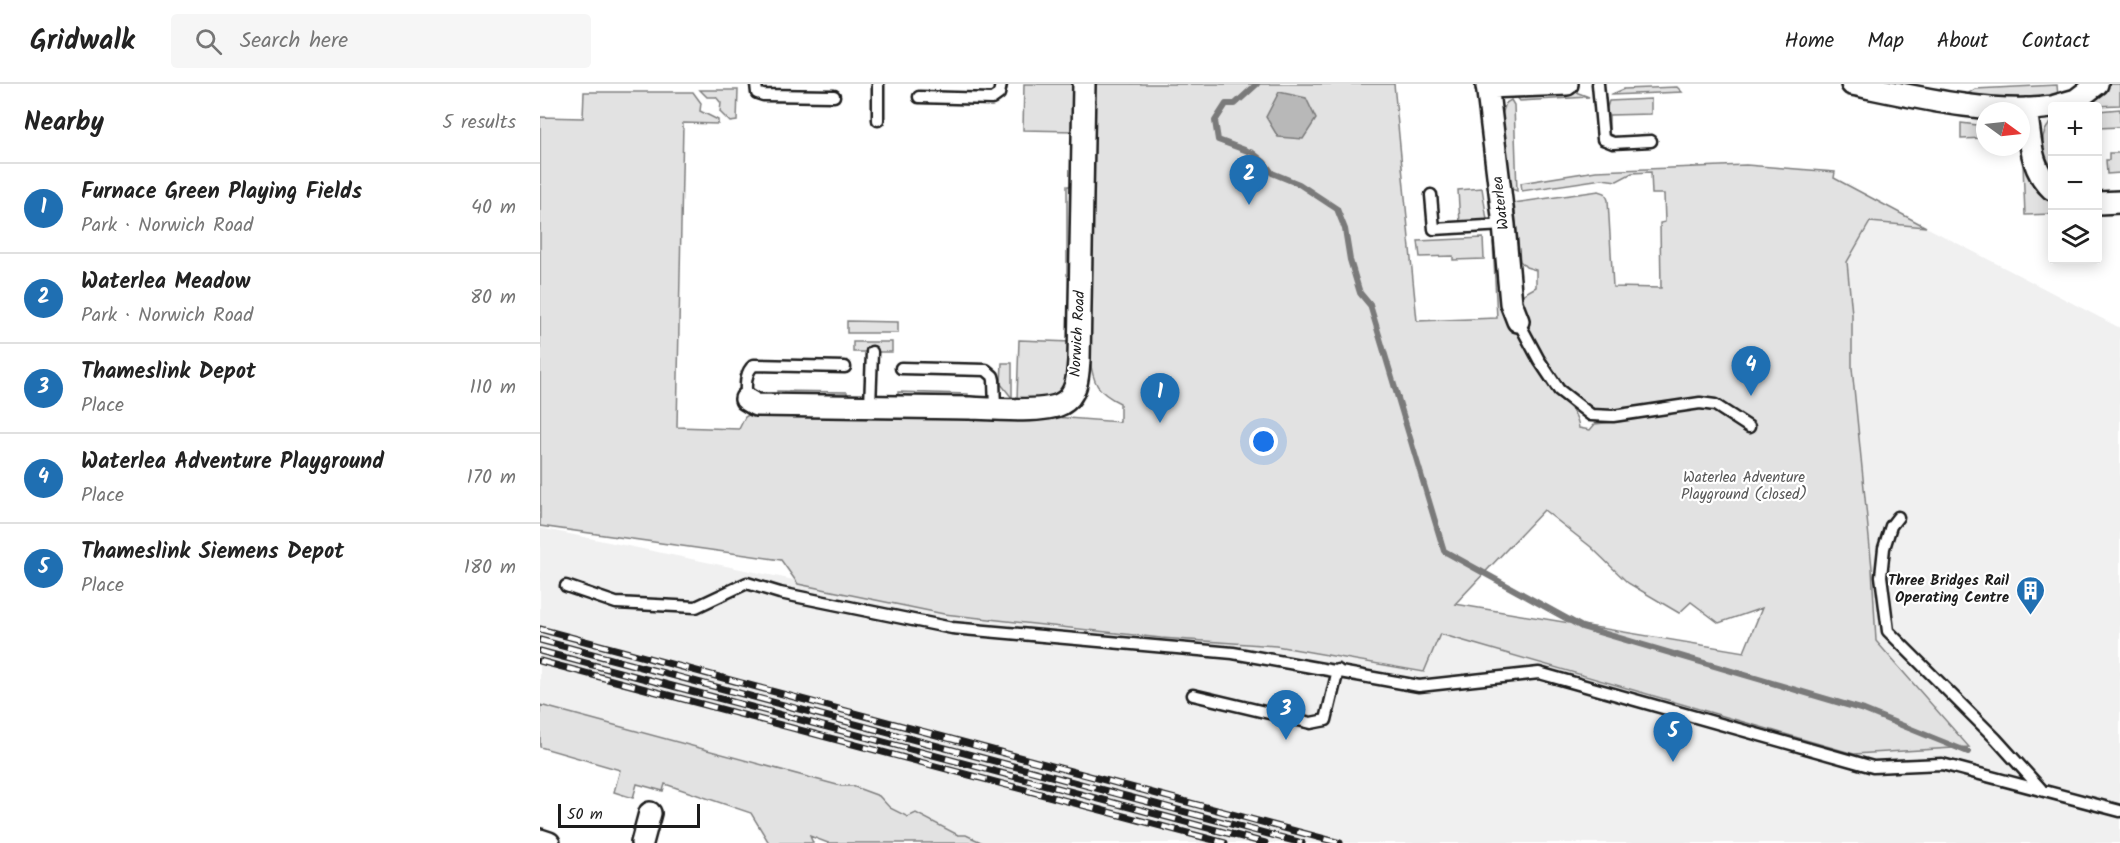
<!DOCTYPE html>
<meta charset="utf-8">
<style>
:root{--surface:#fff;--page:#f6f6f6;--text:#222;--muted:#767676;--line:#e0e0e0;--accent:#1f6fb2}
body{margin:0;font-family:Kalam,sans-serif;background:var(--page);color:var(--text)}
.controls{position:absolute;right:18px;top:18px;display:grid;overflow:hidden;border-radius:6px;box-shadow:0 3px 15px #0003}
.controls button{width:54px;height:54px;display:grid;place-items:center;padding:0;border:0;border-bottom:2px solid var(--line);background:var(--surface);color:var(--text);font:30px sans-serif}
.compass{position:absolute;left:1436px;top:18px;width:54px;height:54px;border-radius:50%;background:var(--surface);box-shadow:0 3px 15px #0003;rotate:105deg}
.scale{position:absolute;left:18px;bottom:15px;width:142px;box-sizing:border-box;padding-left:6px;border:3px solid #1c1c1c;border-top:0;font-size:16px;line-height:21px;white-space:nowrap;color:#1c1c1c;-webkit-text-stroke:4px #fff;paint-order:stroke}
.you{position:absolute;left:724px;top:358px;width:21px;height:21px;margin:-15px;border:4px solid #fff;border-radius:50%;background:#1a73e8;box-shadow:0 0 0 9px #1a73e833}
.badge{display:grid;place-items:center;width:39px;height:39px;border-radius:50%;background:var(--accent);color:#fff;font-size:20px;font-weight:700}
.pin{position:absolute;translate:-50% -50px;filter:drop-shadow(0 2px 3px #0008)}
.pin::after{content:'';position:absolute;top:32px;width:21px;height:18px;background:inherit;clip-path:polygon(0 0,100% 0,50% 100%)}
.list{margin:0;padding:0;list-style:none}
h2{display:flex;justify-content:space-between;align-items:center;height:78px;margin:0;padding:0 24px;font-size:26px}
h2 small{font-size:20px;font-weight:400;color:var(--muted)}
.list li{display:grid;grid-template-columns:39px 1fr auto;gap:18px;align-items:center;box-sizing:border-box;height:90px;padding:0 24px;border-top:2px solid var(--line)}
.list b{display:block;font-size:22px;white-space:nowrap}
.list p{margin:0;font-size:20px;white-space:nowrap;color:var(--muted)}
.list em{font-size:20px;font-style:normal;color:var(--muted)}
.icon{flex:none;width:33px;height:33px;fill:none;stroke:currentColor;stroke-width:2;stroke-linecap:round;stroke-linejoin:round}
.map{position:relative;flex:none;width:1580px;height:759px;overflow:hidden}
header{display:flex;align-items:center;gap:36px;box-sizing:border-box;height:84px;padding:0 30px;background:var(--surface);border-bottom:2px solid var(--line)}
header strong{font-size:28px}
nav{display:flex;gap:33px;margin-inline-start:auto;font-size:21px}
.search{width:420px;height:54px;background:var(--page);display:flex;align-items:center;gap:15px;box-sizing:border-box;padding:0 21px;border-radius:6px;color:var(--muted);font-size:22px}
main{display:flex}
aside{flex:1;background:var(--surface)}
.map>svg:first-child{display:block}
.built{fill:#f0f0f0}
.green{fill:#e2e2e2;stroke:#7f7f7f;stroke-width:1.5;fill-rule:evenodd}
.water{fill:#b8b8b8;stroke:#7a7a7a;stroke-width:1.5}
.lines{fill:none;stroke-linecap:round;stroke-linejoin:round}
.stream{stroke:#7a7a7a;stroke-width:6}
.service-casing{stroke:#1c1c1c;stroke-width:15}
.minor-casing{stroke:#1c1c1c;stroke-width:26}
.service{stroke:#fff;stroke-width:10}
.minor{stroke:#fff;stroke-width:21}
.rail-casing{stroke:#1c1c1c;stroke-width:7}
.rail{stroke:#fff;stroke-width:4.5;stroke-dasharray:14;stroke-linecap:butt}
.labels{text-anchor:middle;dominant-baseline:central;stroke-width:4.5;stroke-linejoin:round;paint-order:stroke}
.street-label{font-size:15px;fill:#1c1c1c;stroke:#fff}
.park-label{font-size:15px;fill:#575757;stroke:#fff}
.poi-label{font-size:15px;font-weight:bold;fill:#1c1c1c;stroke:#fff;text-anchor:end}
</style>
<header>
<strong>Gridwalk</strong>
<div class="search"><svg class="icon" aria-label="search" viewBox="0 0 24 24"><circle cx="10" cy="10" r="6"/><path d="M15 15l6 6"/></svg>Search here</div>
<nav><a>Home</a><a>Map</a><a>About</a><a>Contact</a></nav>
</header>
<main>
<aside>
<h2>Nearby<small>5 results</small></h2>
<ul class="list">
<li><span class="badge">1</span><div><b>Furnace Green Playing Fields</b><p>Park · Norwich Road</p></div><em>40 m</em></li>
<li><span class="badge">2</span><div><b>Waterlea Meadow</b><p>Park · Norwich Road</p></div><em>80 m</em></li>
<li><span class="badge">3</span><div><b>Thameslink Depot</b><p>Place</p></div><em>110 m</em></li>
<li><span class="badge">4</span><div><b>Waterlea Adventure Playground</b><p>Place</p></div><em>170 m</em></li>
<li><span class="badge">5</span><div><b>Thameslink Siemens Depot</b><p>Place</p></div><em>180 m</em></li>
</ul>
</aside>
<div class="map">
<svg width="1580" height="759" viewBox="0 0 1580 759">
<rect width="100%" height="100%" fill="#fff"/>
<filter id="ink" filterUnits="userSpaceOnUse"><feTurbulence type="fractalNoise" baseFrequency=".0167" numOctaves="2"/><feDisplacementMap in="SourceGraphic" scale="12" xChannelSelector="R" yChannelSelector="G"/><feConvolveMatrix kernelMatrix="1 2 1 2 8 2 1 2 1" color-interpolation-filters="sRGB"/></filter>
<g filter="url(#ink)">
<!-- built -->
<path class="built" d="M1330 138 1386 143 1580 244V759H443L426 751H418L376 729 368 733 350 724 339 712 312 702H301L0 621V444L298 505 404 530 621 554 736 562 883 588 900 550 1314 670 1429 662 1336 557 1332 484 1312 284V230L1307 178Z"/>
<!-- green -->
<path class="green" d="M484 0H534L535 47 483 46Z
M554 0H854L877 237 957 234 953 158 956 154C960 174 962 209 970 227 981 252 993 282 1011 304 1022 318 1037 324 1039 344L1050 346 1055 340 1084 337 1083 325C1074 326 1065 328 1055 325 1023 315 977 243 982 211L996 203V186L986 183 980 177 974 119 1059 107 1065 109 1068 116 1073 203 1121 204 1120 139 1125 138 1124 110H1112L1111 88 1092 89 1077 97 1062 95 982 107 981 99 1056 87 1206 81 1295 88 1294 94 1386 143 1330 138 1307 178 1312 230V284L1332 484 1336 557 1429 663 1314 670 900 550 884 588 736 562 621 554 404 530 258 500 241 476 0 442V33L43 34 44 8H153L161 19 160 27 178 36V40L143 39 137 343 199 345 205 333 212 329 514 333 580 338V319C557 308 553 299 550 275ZM1004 426 1051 463 1088 499 1139 529 1151 518 1179 539 1222 524 1204 568 915 520Z
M1569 0H1580V21L1554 22 1552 14Z
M1517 1 1518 13 1482 16 1426 11 1435 5Z
M1137 3 1142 8 1070 11 1084 5Z
M160 6H198L197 37 190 38 180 28 181 19 176 13H167Z
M1033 7 1049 13 980 17 976 12Z
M1111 15V30L1069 31V46L1067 44 1065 29 1069 17Z
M971 16 974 21 977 107 969 104 961 33 966 19Z
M1580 25V43L1558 44V27Z
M1512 38V82C1501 70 1498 49 1512 38Z
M1421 39 1445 42V54L1421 55Z
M1569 69H1580V89L1567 90 1566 76H1569Z
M1483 80H1486L1512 115V130L1485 131Z
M527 102H534L533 191H527Z
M942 104 947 136 920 139 918 106Z
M943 154 944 175 913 176V172L880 173 878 157Z
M307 237 358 238V249H307Z
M479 256 531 258C531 277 534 309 510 315 500 317 487 315 477 315Z
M313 258H352V268H313Z
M462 279H472V314L461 300Z
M237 307 307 308V313H237Z
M358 308 428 310V315L358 314Z
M0 621 301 702H312L339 712 350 724 368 733 376 729 418 751H426L443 759H288L270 752 273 759H229L211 729 125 700 123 707 97 700 93 714 74 708 80 686 0 663Z"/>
<!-- water -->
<path class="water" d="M739 8 766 14 776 35 763 55 738 53 726 33Z"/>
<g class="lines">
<!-- stream -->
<path class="stream" d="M717 0 695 20H686L675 37 678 56 713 69 724 78 732 89 759 100 797 125 805 145 810 176 820 209 830 221 904 467 1042 543 1324 626 1428 668"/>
<defs>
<path id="service" d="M216 0 217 9 223 11 294 12
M1058 0 1063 55 1073 59 1111 57
M379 13 452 15 459 10 461 0
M338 36V0
M891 111 894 145 964 141
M978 237 999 276 1019 306 1051 331 1073 332 1160 319 1175 321 1209 343
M361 284 446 286 453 292 454 296 455 325
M206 315C206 303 204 289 214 281L305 283
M330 322 332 268
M1358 433 1351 442 1344 464 1341 492 1348 547 1456 655 1501 705
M26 502 76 519 156 523 207 499 240 509 412 544 693 569 879 602 999 589 1333 683 1402 680 1580 727
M653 611 771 639 786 636 798 586"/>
<path id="minor" d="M947 0 964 141 971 219 978 237
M1312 0C1371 12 1452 32 1512 23
M947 3 1027 0
M1515 22 1536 16 1557 0
M1486 25C1491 54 1489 84 1512 105
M1558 119 1580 118
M206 315 216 321C287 322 359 323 430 324 451 325 505 329 521 320 537 312 538 292 539 276L544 0
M0 756 9 759
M102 759 110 729"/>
</defs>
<!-- service casing -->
<use href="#service" class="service-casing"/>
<!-- minor casing -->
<use href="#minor" class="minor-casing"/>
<!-- service -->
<use href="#service" class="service"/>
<!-- minor -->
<use href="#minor" class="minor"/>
<defs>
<path id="rail" d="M0 545 800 759
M0 556 762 759
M0 567 725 759
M0 577 685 759"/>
</defs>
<!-- rail casing -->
<use href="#rail" class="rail-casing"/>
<!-- rail -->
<use href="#rail" class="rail"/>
</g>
</g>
<!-- icons -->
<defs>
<symbol id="building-pin" viewBox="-11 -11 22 30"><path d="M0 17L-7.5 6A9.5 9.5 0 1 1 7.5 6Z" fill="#1f6fb2" stroke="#fff"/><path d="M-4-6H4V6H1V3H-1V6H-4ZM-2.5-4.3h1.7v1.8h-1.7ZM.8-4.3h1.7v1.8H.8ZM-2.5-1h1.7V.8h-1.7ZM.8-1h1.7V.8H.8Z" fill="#fff"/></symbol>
</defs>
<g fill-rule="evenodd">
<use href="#building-pin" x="1474" y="490" width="33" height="45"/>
</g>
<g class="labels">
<!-- street labels -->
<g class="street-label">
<text transform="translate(961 119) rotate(-97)">Waterlea</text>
<text transform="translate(538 250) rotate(-87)">Norwich Road</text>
</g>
<!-- park labels -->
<g class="park-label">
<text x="1204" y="394">Waterlea Adventure<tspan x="1204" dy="17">Playground (closed)</tspan></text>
</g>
<!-- poi labels -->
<g class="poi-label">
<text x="1469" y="497">Three Bridges Rail<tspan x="1469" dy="17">Operating Centre</tspan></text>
</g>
</g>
</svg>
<div class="controls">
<button>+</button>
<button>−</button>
<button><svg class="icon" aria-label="layers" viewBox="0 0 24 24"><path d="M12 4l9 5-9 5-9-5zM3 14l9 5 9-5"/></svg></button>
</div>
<svg class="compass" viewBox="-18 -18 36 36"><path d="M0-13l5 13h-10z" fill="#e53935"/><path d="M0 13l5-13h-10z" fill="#767676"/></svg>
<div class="scale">50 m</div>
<div class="you"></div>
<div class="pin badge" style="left:620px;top:339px">1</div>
<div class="pin badge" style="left:709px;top:121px">2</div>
<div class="pin badge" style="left:746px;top:656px">3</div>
<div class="pin badge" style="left:1211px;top:312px">4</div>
<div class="pin badge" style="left:1133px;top:678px">5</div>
</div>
</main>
